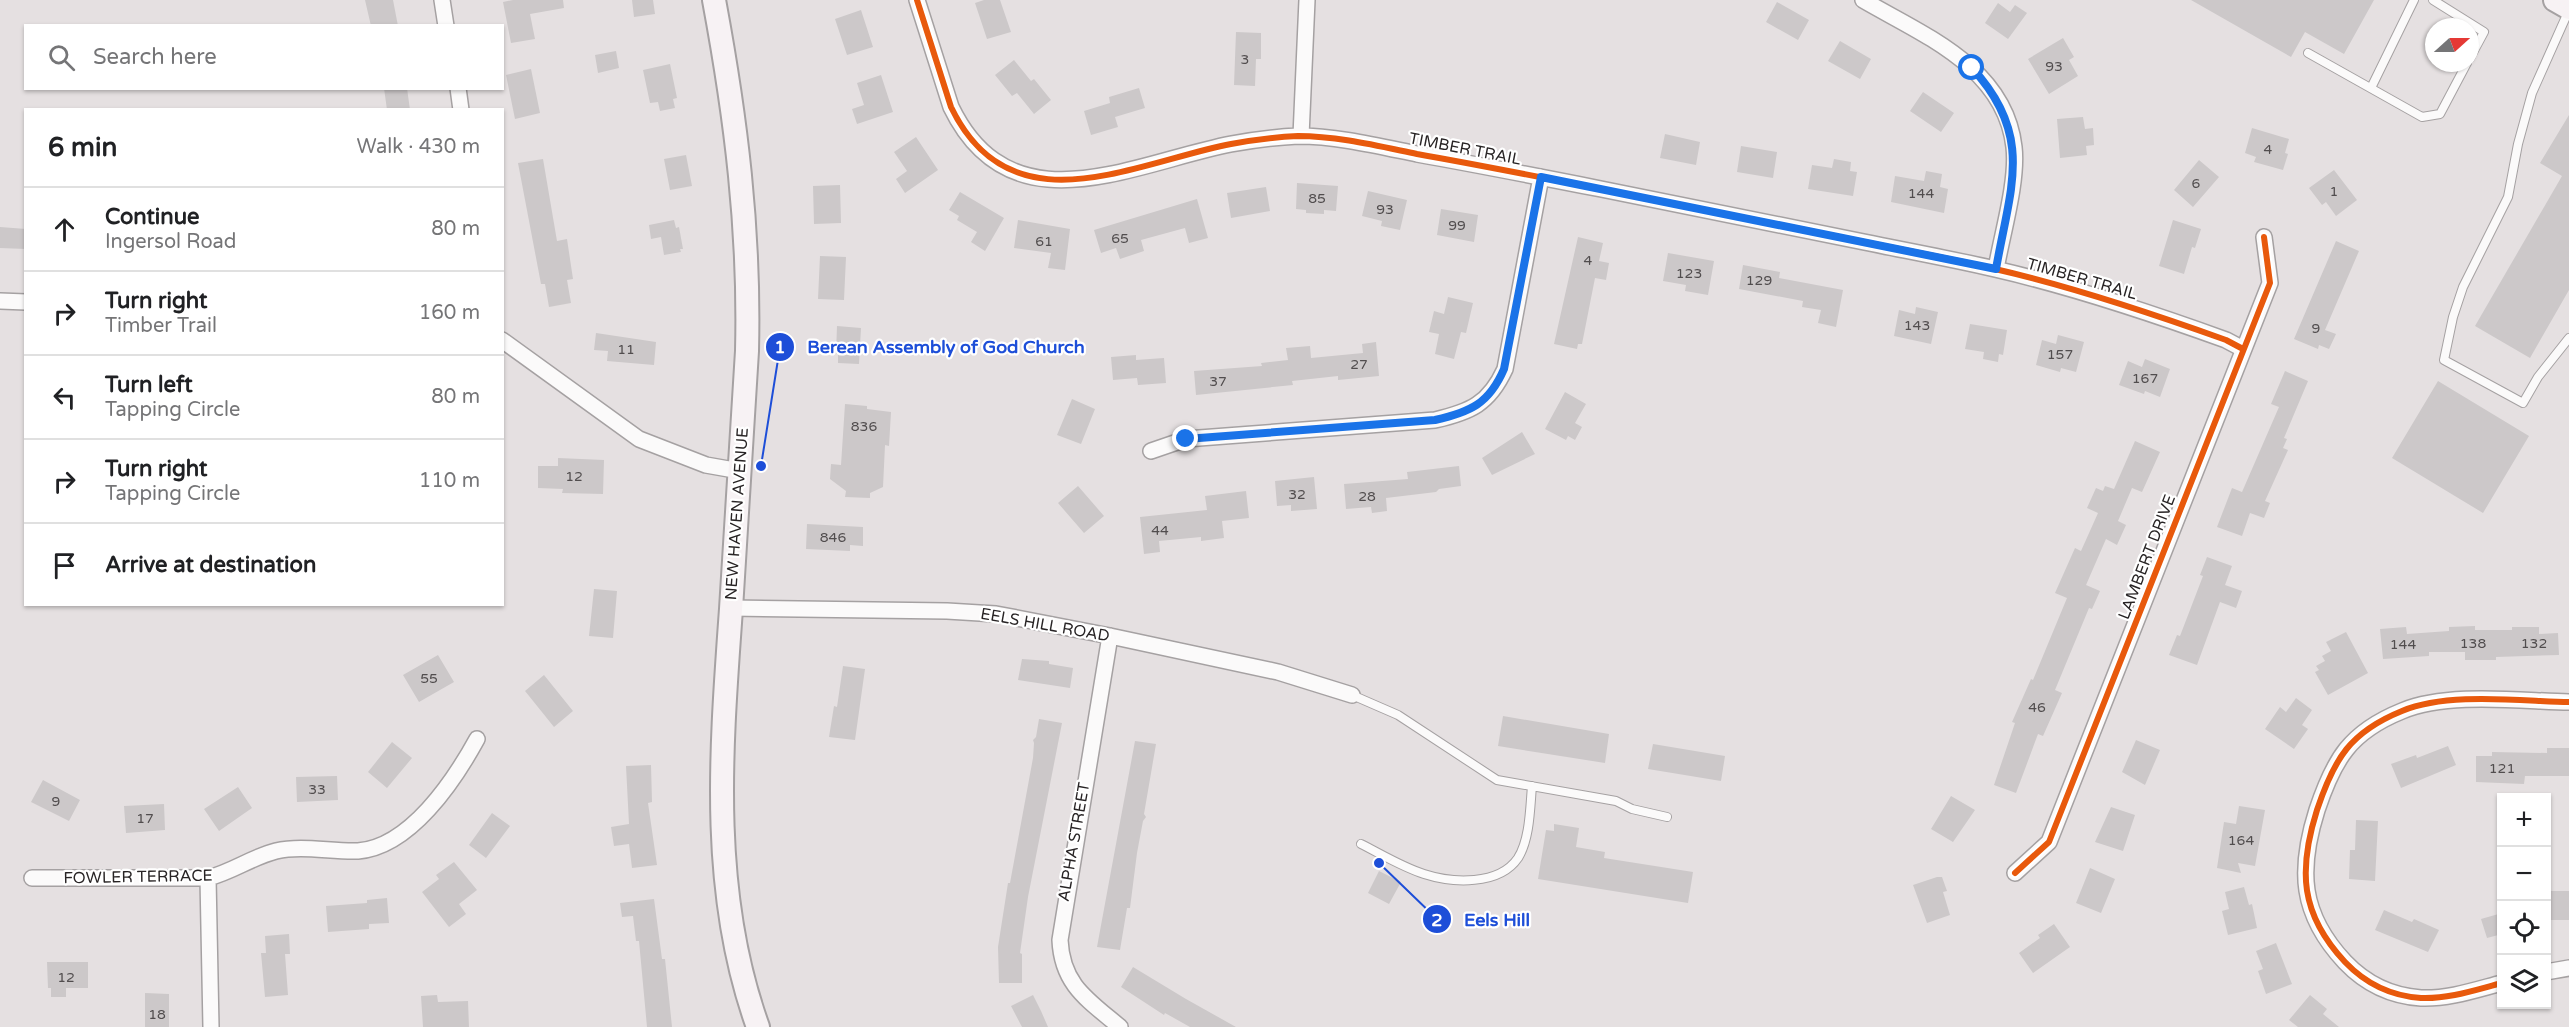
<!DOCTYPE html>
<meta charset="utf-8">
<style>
:root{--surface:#fff;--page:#f6f6f6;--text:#202124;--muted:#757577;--line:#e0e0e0}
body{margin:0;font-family:"Varela Round",sans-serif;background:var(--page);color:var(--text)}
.controls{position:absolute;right:18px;bottom:18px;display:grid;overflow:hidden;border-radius:0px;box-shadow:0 2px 4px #0004}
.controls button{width:54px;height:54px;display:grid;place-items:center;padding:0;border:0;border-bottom:2px solid var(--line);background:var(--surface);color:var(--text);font:30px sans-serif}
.compass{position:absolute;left:2425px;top:18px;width:54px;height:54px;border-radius:50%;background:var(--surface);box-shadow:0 2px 4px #0004;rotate:69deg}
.stop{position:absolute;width:18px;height:18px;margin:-14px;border:4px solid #1a73e8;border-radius:50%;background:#fff}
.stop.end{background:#1a73e8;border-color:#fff;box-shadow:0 2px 6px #0008}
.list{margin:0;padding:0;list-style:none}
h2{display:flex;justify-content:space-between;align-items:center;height:78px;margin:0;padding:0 24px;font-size:26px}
h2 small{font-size:20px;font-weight:400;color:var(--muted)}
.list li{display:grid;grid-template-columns:39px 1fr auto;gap:18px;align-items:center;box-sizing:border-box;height:84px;padding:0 24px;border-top:2px solid var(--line)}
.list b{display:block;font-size:22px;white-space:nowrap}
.list p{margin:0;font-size:20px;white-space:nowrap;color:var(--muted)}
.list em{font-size:20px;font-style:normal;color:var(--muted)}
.icon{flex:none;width:33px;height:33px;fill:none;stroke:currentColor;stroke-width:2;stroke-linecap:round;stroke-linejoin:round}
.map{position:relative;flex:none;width:2569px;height:1027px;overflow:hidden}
.search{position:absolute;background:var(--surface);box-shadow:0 2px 4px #0004;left:24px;top:24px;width:480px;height:66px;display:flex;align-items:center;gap:15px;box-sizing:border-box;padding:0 21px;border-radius:0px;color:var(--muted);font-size:22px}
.panel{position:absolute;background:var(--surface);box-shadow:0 2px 4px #0004;left:24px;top:108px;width:480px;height:498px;border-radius:0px}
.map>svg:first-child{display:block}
.building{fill:#ccc8c9}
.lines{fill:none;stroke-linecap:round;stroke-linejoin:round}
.lane-casing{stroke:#a5a1a2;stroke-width:10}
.street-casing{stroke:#a5a1a2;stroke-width:18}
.secondary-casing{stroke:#a5a1a2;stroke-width:26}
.lane{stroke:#fbfafa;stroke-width:8}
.street{stroke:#fbfafa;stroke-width:15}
.secondary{stroke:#f7f2f4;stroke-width:22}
.cycleway-casing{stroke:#fff;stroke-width:10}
.cycleway{stroke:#e8590c;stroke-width:6}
.route{stroke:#1a73e8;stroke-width:8}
.labels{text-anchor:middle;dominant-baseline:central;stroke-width:4.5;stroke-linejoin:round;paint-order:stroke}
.number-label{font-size:14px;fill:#514d4e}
.street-label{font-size:16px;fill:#282425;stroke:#fff}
.leader{fill:none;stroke:#1d4ed8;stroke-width:2}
.callout-dot{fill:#1d4ed8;stroke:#fff;stroke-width:2}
.mark-label{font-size:18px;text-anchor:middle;font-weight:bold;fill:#fff}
.callout-label{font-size:18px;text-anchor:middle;font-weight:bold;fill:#1d4ed8;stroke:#fff;stroke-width:4.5;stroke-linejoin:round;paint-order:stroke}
</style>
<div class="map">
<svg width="2569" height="1027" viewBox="0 0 2569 1027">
<rect width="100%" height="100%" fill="#e5e0e1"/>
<!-- building -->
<path class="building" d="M365 0H393L398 26H371Z
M513 0H563L564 8 530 14 535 39 511 43 503 2Z
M632 0H653L655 14 634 17Z
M984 0H1000L1011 32 987 39 975 3Z
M2191 0H2374L2344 54 2305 32 2291 57Z
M1777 2 1809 20 1798 40 1766 22Z
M1998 3 2010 12 2015 5 2027 13 2008 39 1985 23Z
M861 10 873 47 847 55 835 19Z
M1236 32 1261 33V59H1256L1255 86 1234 85Z
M2063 38 2074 57 2069 60 2078 76 2049 94 2028 59Z
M1840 41 1871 59 1860 79 1828 61Z
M616 51 619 68 598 73 595 55Z
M1014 60 1031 81 1034 79 1051 100 1034 114 1017 93 1012 96 995 75Z
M670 64 677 98 673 99 675 108 660 111 658 102 650 103 643 70Z
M531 69 540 113 515 119 506 75Z
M881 75 893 112 857 124 852 109 864 105 857 83Z
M384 88H407L410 110H387Z
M1139 88 1145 108 1115 117 1118 127 1091 135 1084 111 1110 103 1109 97Z
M1923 92 1954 113 1941 132 1910 111Z
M2569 115V290L2530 358 2475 326 2562 176 2540 163Z
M2083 117 2085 129 2093 128 2094 145 2086 146 2087 155 2060 158 2057 119Z
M2252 128 2289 139 2285 153 2288 154 2283 170 2254 162 2256 157 2245 153Z
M1665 134 1700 142 1696 165 1660 158Z
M916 137 938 170 905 193 896 179 907 171 894 152Z
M1741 146 1777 152 1773 178 1737 172Z
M686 155 692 186 670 190 664 159Z
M543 159 557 241 567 239 573 279 567 280 571 303 549 307 545 284H541L518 163Z
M1834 159 1851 162 1850 171 1857 172 1853 196 1808 189 1812 165 1832 168Z
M2199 160 2219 177 2193 207 2174 190Z
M2334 170 2357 200 2336 216 2326 202 2322 205 2309 188Z
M1926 171 1942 174 1940 187 1948 189 1944 213 1891 202 1895 176 1924 181Z
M1297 183 1338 186 1336 211 1324 210V214L1306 213V210L1296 209Z
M840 185 841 223 814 224 813 186Z
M1266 187 1270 211 1231 218 1227 193Z
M1368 191 1407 200 1400 230 1381 226 1382 221 1362 216Z
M960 192 1004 218 985 251 971 242 977 232 957 220 959 216 949 210Z
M1197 199 1208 238 1189 243 1185 228 1141 240 1144 251 1120 259 1116 248 1101 253 1094 230Z
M1441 209 1478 215 1474 242 1437 235Z
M674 220 676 228 679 227 683 249H680L681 252 664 255 661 237 651 239 649 225Z
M1018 220 1070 229 1065 270 1048 268 1051 253 1014 248Z
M2173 220 2201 229 2195 248 2192 247 2184 274 2159 266Z
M0 227 26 229V249L0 248Z
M1578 237 1603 243 1599 261 1609 263 1606 280 1595 278 1582 344H1578L1577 349 1554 344Z
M2336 241 2359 251 2325 330 2336 334 2329 349 2319 345 2318 349 2294 339Z
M1668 253 1714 261 1708 295 1685 291 1686 285 1663 281Z
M820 256 846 257 844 300 818 299Z
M1743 265 1780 272 1779 278 1843 290 1836 327 1818 323 1821 310 1802 307 1803 301 1739 289Z
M1448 297 1473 303 1466 333 1461 332 1454 359 1435 354 1439 334 1429 332 1434 311 1444 314Z
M1916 307 1938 312 1931 344 1894 336 1899 310 1915 314Z
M1970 324 2007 330 2003 355 1999 354 1998 362 1983 359 1984 352 1965 349Z
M837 326 861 328 859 364 838 363V354H836Z
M596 333 656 342 654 365 607 361 608 351 594 350Z
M2058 335 2084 342 2076 372 2061 368 2060 372 2036 365 2042 340 2056 344Z
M1376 342 1379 376 1338 380V376L1292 381 1293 385 1196 395 1194 371 1262 366 1261 363 1288 360 1286 348 1310 346 1311 358 1363 353 1362 344Z
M1136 355V360L1164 358 1166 383 1138 385 1137 378 1113 380 1111 357Z
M2145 359 2170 369 2160 397 2145 391 2144 394 2119 385 2128 361 2142 367Z
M2285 371 2308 381 2284 438 2287 439 2283 448 2288 450 2265 501 2270 503 2264 518 2250 513 2242 536 2217 527 2232 488 2242 492 2279 407 2271 404Z
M2438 381 2529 436 2483 513 2392 458Z
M1565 392 1586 404 1575 423 1582 427 1575 440 1568 436 1566 440 1545 429Z
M1072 399 1095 409 1081 444 1057 435Z
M845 404 867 406V409L891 412 889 446 885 445 883 487 870 493V498L845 497 846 491 830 479 831 464 841 465Z
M1522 432 1535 454 1492 475 1482 458Z
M2135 441 2160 452 2142 492 2132 488 2118 521 2126 525 2117 545 2106 539 2086 585 2100 591 2092 609 2089 608 2055 690 2062 693 2043 736 2038 734 2016 793 1994 785 2015 723 2012 722 2031 679 2033 680 2067 598 2055 593 2075 548 2081 551 2098 513 2087 508 2096 488 2103 491 2105 486 2114 489Z
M558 458 604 460 603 494 562 493 563 489 538 488V466H558Z
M1459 466 1461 486 1439 489 1436 492 1386 498 1387 511 1372 513 1371 507 1346 509 1344 484 1408 479 1407 472Z
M1314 477 1317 509 1291 511V505L1277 506 1275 481Z
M1078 486 1104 516 1084 533 1058 503Z
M1246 491 1249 518 1222 521 1224 538 1201 541V537L1159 541 1160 552 1144 554 1140 517 1207 510 1205 496Z
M807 524 863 527V546L850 545V551L806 549Z
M2207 557 2232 566 2225 585 2242 591 2236 608 2220 602 2197 665 2169 655 2177 635 2180 636 2203 576 2200 575Z
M594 589 617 591 613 638 589 636Z
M2475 626V630H2512V627H2539V634L2558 633 2559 655 2496 657V660H2465V652H2429V656L2383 659 2380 629 2406 627 2407 634 2449 631V627Z
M2346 632 2368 673 2328 695 2315 672 2319 670 2316 666 2325 661 2322 656 2331 651 2326 642Z
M438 655 454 682 419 702 403 675Z
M1022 659 1049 661V664L1073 668 1070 688 1018 680Z
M843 666 865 669 855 740 829 737 834 706 837 707Z
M544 675 573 711 554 727 525 691Z
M2296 698 2312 710 2302 725 2308 729 2294 749 2265 729 2280 707 2286 712Z
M1503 716 1609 734 1605 763 1498 746Z
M1039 719 1062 723 1028 897 1020 953 1022 954V983H999L998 947 1008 883H1010L1033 758 1034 743 1033 740 1036 737Z
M2136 740 2160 750 2145 785 2122 772Z
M1135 741 1156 744 1144 814 1146 817 1143 821 1137 853 1130 908H1127L1120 950 1097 947Z
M392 742 412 758 387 788 368 772Z
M1653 744 1725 756 1721 781 1648 769Z
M2448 746 2456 765 2401 788 2391 764 2416 755 2417 758Z
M2547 748H2569V776H2525L2524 784 2476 782V756H2492V752L2547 753Z
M651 765 652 802 648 803 657 865 632 868 629 844 614 846 611 827 629 824 626 766Z
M337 776 338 800 297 802 296 777Z
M43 780 80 800 69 821 31 802Z
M238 787 252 808 219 831 204 809Z
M1951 796 1975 810 1953 842 1931 829Z
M164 804 165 830 126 833 124 806Z
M2239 806 2265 810 2255 866 2238 863 2241 873 2217 868 2224 822 2236 824Z
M2111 807 2135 815 2123 851 2095 842Z
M492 813 510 826 486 858 469 845Z
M2356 820 2378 821 2375 881 2349 879 2350 850H2355Z
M1554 824 1579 828 1576 847 1605 852 1604 858 1693 872 1688 903 1538 879 1546 830 1554 831Z
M454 862 477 890 459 904 466 914 449 927 422 892 439 879 436 875Z
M2090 868 2115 879 2101 913 2076 903Z
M1379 871 1401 882 1389 904 1368 893Z
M1937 877H1942L1947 891 1943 892 1950 915 1927 923 1913 885Z
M2244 887 2249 905 2252 904 2257 928 2228 935 2222 911 2229 909 2225 892Z
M2550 891H2569V920H2550Z
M387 898 389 923 369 924V929L328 932 326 906 367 903V900Z
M654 899 662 959H665L672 1027H647L639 941H636L633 916 622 917 620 903Z
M2384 910 2412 922 2414 919 2439 930 2428 952 2375 930Z
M2502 913V934L2487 938 2481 919Z
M2054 924 2070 947 2033 973 2019 953 2040 938 2038 935Z
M289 934 290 954H285L288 995 265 997 261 953H266L265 936Z
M2276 943 2292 984 2266 994 2258 971 2263 969 2256 951Z
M47 962H88V988H66V997H51V988H48Z
M1133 967 1186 999 1236 1027H1190L1165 1013 1164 1015 1121 987Z
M145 993 169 994V1027H145Z
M437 995 438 1002 468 1001 469 1027H423L421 996Z
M1033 995 1041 1011 1048 1027H1022L1011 1006Z
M2310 995 2327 1009 2323 1014 2339 1027H2298L2289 1020Z"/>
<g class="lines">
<defs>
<path id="lane" d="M2433 0 2484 32 2470 58
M2569 10 2532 93 2518 144 2508 197 2463 287 2453 317 2444 360 2523 403 2538 377 2569 338
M2308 53 2422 117 2440 114 2467 63
M2371 88 2414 0
M1352 695 1398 715 1497 780 1616 801 1632 809 1667 817
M1361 844C1381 854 1402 867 1424 874 1452 883 1499 886 1518 858 1530 839 1530 808 1532 786"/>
<path id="street" d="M442 0 446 26
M917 0 951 107C1011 231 1133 163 1231 144 1253 140 1276 137 1298 136 1337 136 1378 146 1417 154 1479 165 1540 177 1601 189 1689 207 1777 224 1864 242 1908 251 1952 259 1995 269 2074 287 2151 313 2226 340L2243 349
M1863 0C1923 35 2005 67 2014 147 2018 181 2002 234 1996 269
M458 88 461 110
M1301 136 1307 0
M0 301 26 302
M502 340 639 439 706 465 740 471
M1151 451 1186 439 1435 420C1470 412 1489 404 1505 369L1541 177
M731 608 947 611 996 614 1110 636 1278 672 1352 695
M1110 636 1060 940C1062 985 1088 1000 1120 1027
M2015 873 2049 842 2270 283 2264 237
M32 878H208C232 872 252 857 276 851 302 845 331 852 358 851 410 847 454 781 477 739
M208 878 211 1027
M2546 972 2569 968
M2502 983C2475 990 2449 999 2421 998 2391 996 2365 983 2345 962 2300 914 2298 870 2317 810 2334 759 2350 732 2402 711 2448 692 2519 701 2569 702"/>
<path id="secondary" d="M714 0C736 118 750 230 747 351 742 437 737 523 731 609 721 749 709 892 758 1027
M2555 0 2569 8"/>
</defs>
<!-- lane casing -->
<use href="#lane" class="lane-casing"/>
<!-- street casing -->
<use href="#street" class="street-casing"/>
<!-- secondary casing -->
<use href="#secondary" class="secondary-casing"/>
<!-- lane -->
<use href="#lane" class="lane"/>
<!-- street -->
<use href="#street" class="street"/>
<!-- secondary -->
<use href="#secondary" class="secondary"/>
<defs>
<path id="cycleway" d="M917 0 951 107C1011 231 1133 163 1231 144 1253 140 1276 137 1298 136 1337 136 1378 146 1417 154 1479 165 1540 177 1601 189 1689 207 1777 224 1864 242 1908 251 1952 259 1995 269 2074 287 2151 313 2226 340L2243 349
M2015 873 2049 842 2270 283 2264 237
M2502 983C2475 990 2449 999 2421 998 2391 996 2365 983 2345 962 2300 914 2298 870 2317 810 2334 759 2350 732 2402 711 2448 692 2519 701 2569 702"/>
</defs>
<!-- cycleway casing -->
<use href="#cycleway" class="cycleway-casing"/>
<!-- cycleway -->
<use href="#cycleway" class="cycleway"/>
</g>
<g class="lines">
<!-- route -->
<path class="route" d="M1186 439 1435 420C1470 412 1489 404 1504 369L1541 177 1996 269C2010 188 2035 136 1972 68"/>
</g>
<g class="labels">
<!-- number labels -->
<g class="number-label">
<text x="1245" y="59">3</text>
<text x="2054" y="66">93</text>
<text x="2268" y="149">4</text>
<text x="2196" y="183">6</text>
<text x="2334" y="191">1</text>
<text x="1921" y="193">144</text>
<text x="1317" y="198">85</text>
<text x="1385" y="209">93</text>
<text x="1457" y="225">99</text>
<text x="1120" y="238">65</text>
<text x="1044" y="241">61</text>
<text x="1588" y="260">4</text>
<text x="1689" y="273">123</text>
<text x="1759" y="280">129</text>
<text x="1917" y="325">143</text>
<text x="2316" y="328">9</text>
<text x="626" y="349">11</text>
<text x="2060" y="354">157</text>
<text x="1359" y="364">27</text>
<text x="2145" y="378">167</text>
<text x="1218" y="381">37</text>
<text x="864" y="426">836</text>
<text x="574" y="476">12</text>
<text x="1297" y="494">32</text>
<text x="1367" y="496">28</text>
<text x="1160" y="530">44</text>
<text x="833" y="537">846</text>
<text x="2473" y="643">138</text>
<text x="2534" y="643">132</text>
<text x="2403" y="644">144</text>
<text x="429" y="678">55</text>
<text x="2037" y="707">46</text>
<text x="2502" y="768">121</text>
<text x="317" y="789">33</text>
<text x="56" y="801">9</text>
<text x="145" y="818">17</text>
<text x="2241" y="840">164</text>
<text x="66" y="977">12</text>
<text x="157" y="1014">18</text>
</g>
<!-- street labels -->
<g class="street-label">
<text transform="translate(1465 149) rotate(11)">TIMBER TRAIL</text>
<text transform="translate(2082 279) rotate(16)">TIMBER TRAIL</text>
<text transform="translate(737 514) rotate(-86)">NEW HAVEN AVENUE</text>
<text transform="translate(2147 557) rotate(-69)">LAMBERT DRIVE</text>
<text transform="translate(1045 625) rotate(10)">EELS HILL ROAD</text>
<text transform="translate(1074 842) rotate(-80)">ALPHA STREET</text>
<text transform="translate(138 877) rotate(-1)">FOWLER TERRACE</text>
</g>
</g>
<!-- callouts -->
<path class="leader" d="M761 466L780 347M1379 863L1437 919"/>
<g class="callout-dot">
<circle cx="761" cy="466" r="6"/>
<circle cx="1379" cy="863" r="6"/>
<circle cx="780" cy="347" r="15"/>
<circle cx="1437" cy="919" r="15"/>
</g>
<g class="mark-label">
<text x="780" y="353">1</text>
<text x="1437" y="926">2</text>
</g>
<g class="callout-label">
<text x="946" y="353">Berean Assembly of God Church</text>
<text x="1497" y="926">Eels Hill</text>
</g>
</svg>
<div class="controls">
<button>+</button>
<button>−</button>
<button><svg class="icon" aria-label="locate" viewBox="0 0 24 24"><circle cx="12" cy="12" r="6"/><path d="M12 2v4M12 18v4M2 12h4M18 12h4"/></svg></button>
<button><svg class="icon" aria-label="layers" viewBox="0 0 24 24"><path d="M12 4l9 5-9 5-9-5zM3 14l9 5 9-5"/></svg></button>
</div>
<svg class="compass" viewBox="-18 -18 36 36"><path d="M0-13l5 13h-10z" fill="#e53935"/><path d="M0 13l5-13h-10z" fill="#757577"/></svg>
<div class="stop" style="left:1972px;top:68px"></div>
<div class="stop end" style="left:1186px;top:439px"></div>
<div class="search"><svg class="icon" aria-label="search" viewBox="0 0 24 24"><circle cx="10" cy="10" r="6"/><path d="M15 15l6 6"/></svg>Search here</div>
<section class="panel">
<h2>6 min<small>Walk · 430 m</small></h2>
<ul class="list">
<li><svg class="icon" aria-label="ahead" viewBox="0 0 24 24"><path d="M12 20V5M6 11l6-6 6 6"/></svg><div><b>Continue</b><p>Ingersol Road</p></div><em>80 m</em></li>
<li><svg class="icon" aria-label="right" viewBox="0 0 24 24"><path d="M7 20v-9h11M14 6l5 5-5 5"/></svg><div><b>Turn right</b><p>Timber Trail</p></div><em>160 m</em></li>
<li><svg class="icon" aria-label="left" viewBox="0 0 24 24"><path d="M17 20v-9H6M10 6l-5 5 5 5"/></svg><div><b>Turn left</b><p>Tapping Circle</p></div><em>80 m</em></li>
<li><svg class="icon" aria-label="right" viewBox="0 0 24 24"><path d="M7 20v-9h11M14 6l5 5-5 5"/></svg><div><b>Turn right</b><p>Tapping Circle</p></div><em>110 m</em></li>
<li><svg class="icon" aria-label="arrive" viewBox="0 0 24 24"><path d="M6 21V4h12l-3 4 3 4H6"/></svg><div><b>Arrive at destination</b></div></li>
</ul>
</section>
</div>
